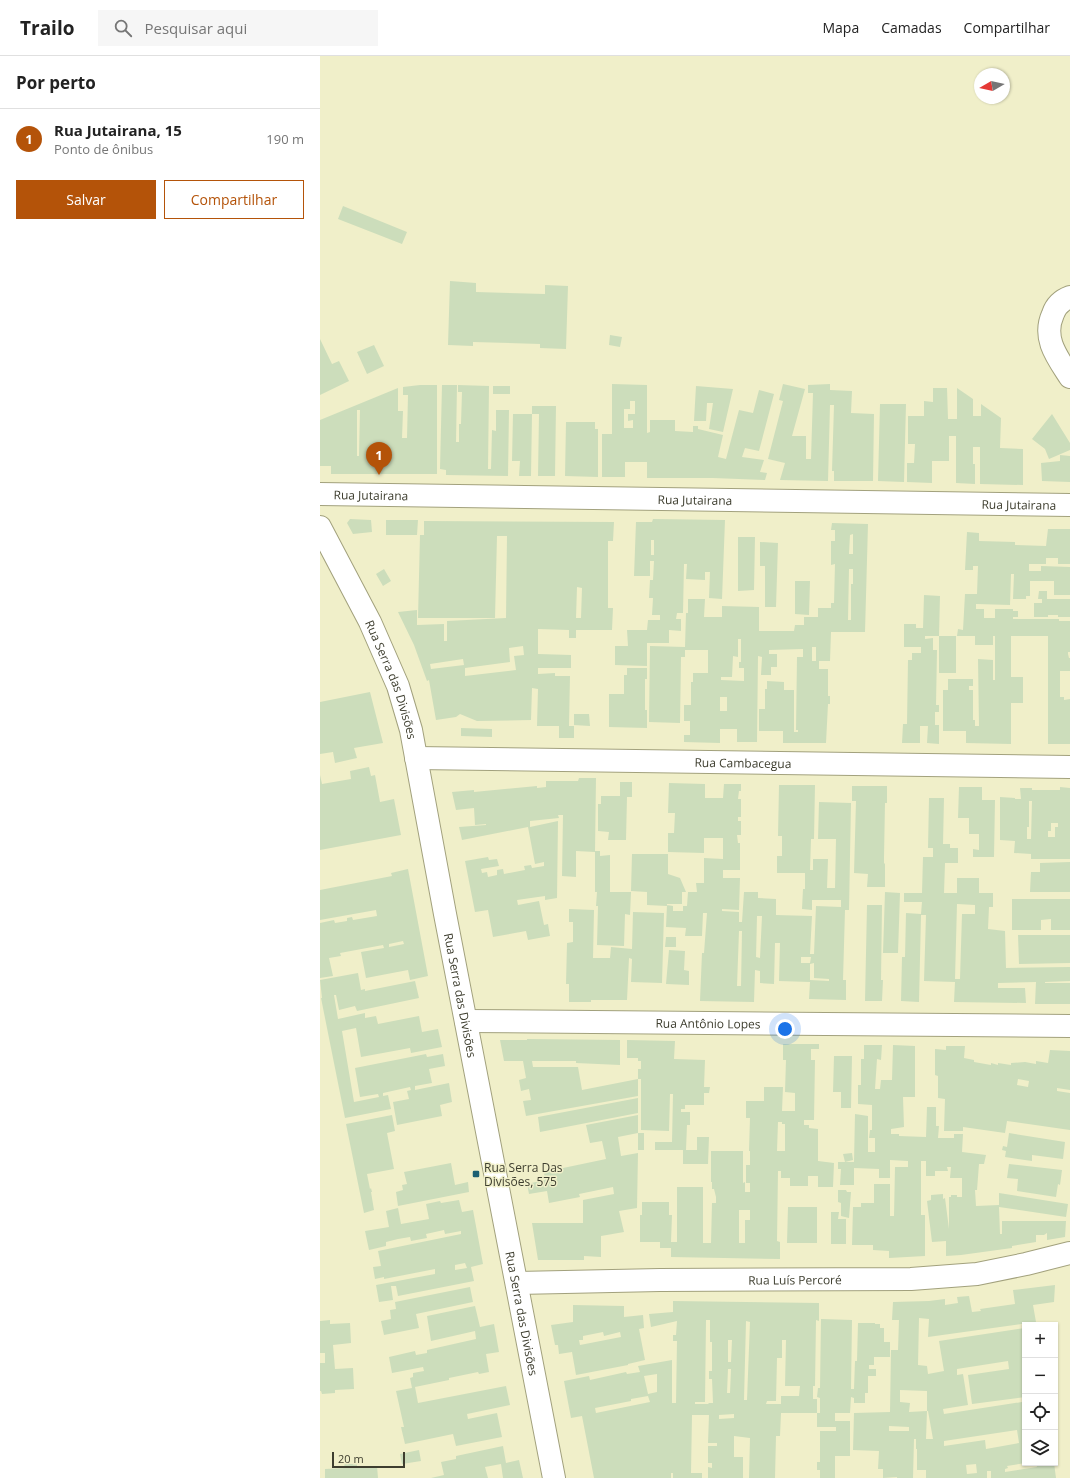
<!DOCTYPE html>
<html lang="pt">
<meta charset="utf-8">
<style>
:root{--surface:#fff;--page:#f6f6f6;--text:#222;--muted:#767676;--line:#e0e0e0;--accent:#b45309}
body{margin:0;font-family:"Open Sans",sans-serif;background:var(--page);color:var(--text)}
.controls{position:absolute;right:12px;bottom:12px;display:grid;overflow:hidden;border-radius:0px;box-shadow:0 1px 3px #0004}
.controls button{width:36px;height:36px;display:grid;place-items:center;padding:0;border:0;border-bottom:1px solid var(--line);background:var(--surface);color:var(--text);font:20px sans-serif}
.compass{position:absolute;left:654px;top:12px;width:36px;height:36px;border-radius:50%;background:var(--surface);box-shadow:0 1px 3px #0004;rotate:261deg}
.scale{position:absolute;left:12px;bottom:10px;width:73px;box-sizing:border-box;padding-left:4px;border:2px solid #3e3e2f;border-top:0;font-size:11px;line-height:14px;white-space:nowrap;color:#3e3e2f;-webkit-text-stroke:3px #f0efc9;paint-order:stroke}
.you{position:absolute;left:465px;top:973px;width:14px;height:14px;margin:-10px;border:3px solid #fff;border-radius:50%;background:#1a73e8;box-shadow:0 0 0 6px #1a73e833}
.badge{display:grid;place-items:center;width:26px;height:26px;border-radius:50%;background:var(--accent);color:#fff;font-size:13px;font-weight:700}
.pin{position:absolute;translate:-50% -33px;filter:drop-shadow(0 1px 2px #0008)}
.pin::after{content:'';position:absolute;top:21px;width:14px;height:12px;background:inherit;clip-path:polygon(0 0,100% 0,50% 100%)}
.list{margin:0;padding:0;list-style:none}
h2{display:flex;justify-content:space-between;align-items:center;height:52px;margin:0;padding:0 16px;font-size:17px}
h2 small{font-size:13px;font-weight:400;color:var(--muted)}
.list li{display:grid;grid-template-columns:26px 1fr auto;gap:12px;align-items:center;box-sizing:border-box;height:60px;padding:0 16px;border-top:1px solid var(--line)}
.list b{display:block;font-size:15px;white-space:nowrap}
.list p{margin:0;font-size:13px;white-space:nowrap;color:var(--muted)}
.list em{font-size:13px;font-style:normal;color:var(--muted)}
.actions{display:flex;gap:8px;padding:12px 16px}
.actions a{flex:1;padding:9px 0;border:1px solid var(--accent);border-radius:0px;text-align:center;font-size:14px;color:var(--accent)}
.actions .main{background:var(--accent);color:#fff}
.icon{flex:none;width:22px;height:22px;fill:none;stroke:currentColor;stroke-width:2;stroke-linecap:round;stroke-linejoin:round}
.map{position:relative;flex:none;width:750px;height:1422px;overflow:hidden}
header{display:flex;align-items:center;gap:24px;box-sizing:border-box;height:56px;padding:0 20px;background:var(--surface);border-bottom:1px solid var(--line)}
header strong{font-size:19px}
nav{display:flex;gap:22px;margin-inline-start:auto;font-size:14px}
.search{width:280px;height:36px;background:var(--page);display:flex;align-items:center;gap:10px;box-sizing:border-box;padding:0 14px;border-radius:0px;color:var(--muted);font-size:15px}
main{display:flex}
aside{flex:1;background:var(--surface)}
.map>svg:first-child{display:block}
.building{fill:#cdb;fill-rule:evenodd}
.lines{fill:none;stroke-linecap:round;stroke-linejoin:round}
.minor-casing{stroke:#a2a17d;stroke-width:24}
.minor{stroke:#fff;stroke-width:22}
.poi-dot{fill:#1c6072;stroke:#f0efc9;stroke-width:1.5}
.labels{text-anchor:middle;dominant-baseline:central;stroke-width:3;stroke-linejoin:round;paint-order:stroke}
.street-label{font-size:12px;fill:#3e3e2f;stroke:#f0efc9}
.poi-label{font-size:12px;fill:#3e3e2f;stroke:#f0efc9;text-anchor:start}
</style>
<header>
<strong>Trailo</strong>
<div class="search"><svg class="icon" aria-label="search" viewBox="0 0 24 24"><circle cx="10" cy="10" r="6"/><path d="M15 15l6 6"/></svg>Pesquisar aqui</div>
<nav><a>Mapa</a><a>Camadas</a><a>Compartilhar</a></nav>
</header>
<main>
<aside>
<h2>Por perto<small></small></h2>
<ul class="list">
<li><span class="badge">1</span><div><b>Rua Jutairana, 15</b><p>Ponto de ônibus</p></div><em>190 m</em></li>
</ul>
<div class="actions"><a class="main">Salvar</a><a>Compartilhar</a></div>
</aside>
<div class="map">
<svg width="750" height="1422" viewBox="0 0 750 1422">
<rect width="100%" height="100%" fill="#f0efc9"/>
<!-- building -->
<path class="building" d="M23 150 87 176 82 188 18 163Z
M130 225 156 227V236L225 238V229L248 230 246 293 220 292V288L153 286V290L128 289Z
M290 279 302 281 300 291 289 289Z
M0 283 12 308 19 305 29 325 0 339Z
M54 289 64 310 47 318 37 296Z
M292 328 327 329V377L330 376V364H355V375L373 376V370H378V373L403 379 398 401 406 403 419 354 433 357 439 334 454 338 439 395 425 392 422 401 444 404 440 416 447 417 445 424 393 422H327V406H305V421H282V378H292ZM310 345H315V358H308V365L313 364V372H304V353H310Z
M463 328 485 333 472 380H486V403H491L493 337H488V329L510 328V334L532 335 531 357 554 358 553 425H514V415H512L514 349H510L508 425 460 424 465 407 448 403 463 345 459 344Z
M100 329H117V418H11V410H0V364L78 332V355H83L82 382H87L88 339H83V331ZM37 354H40L39 400H37Z
M122 329H137L136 386H139V368H141L142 336H138V329L169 330 168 413H171L172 374 176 375V354H189L188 420 126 419V414L120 413Z
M173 330H190V338H173Z
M376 330 413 333 403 376 389 373 393 347H387L386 365H374Z
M613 332H627L628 363H637V332L653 343V360H661V348L681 362 680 392 703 393V429L660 428V391H653V408H655V428L636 427V380H629V405H612V427L587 426V407H594L595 388H588V360H604V345L613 346Z
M560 348H586L584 426 558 425Z
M212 350H236L235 420H218L219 358H212Z
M193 358H212L211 420H199L200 405H192Z
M732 358 750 387V394L729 403 725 393 712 383Z
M246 366H275V373H278V421L245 420Z
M740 399 750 400V426L722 425 721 407 740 405Z
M30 463 51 464 52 476 33 478 27 467Z
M333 463 405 464 402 543 389 542 390 516H385V524L366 523 367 508H364L363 557H357L356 563H361V575L349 574V587H327V610L295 609V590H308L307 574H327L328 564H340V559H332L333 542H329L330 524H333L334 505H330V520H314L316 466H332ZM331 484H334V499H331Z
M66 464H98L97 479H66Z
M104 465 294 466 293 485H288V552H293L292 574H256V582H249V574L218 573V598L251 599V612H218V618L235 617V620H250L249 670H254V682H239V670H217L218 633 212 632 211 664 157 665 140 658 136 661 116 664 109 624 107 625 94 589 78 556 97 554V569L124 568V585H127V565L186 562 187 480H177L175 562H98L100 479H104ZM257 531 262 532 261 562H256ZM203 590 204 599 194 600 196 614 145 620V612L190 606 189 592ZM143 603 144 609 111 613 110 608Z
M512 467 548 468 545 576H511L510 605H499V613H508V640H510V648H508L506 687H463V675H439V653H445V633H447V625L464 626V634H474V676H478V674H476L477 601H483V593L449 594V598H457V611H451V619H441L442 601 438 600 437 686H417V673H400V687L364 686V679H370V665H364V649H371V626H373V617H388V594H365V601H361L360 667 329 666 330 590 365 591 366 557H368V543H385L384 561H402V550L439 551V575H474L475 569H484V561H498V552H511V547H514L515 508 511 509V485H515V474H511ZM533 478V498H529L530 479ZM529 513H533V528H531V564H528ZM418 583H421V606H419V612H424V625L401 624V621H412L413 600 418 601ZM492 591H496V605H492ZM400 641H407V655H400Z
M728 473H750V508H738V502H726V508H709V515H721V510L750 511V539H734V525H710V540H706V543H693L694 518H691L690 549 656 548V553H664V562H675V553H693V555H698V561H693V563H739V565H750V596H748V598L749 602H750V615H740V641H744V644L750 643V688H728V580H691V621H703V647H691V688L646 687V675H623V634H628V623H653V630H649V634H653V664H655V670H659L658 603 673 604V624H675V580H673V589H655V580H637L638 573 643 574 645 538H657L658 510H653V514H645L647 476 659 477V485L695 486V489L726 490Z
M418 481H435L434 534 418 535Z
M440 486 458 487 456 551H445V510H440Z
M64 513 71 525 63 530 56 518Z
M475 525H490L489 559 475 558Z
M719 535H727V543H750V561H738V559H728V561H714V547H722V543H718Z
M604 539 620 540 619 580H605V583L613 582V594H617L616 649H619V656H615V669H619V688L607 687 608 670H600V687H582L583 668H587L588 604H592V597H601V591H584V568H596V572H603Z
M619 580H636V617H619Z
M307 612H327V623H325V654H327V672L289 671V638H304V619H307Z
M50 636 63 687 34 692 37 702 15 707 13 696 0 698V646Z
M254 658H269L270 670 254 669Z
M141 672 172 673V681L141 680Z
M49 711 51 720 55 719 60 746 74 743 81 779 0 794V719L2 728 31 723 30 715Z
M259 722H276L275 795H280V800L290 799V836H311L310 859 305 858 304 890 277 889 278 850H276L277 836H275V796L256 795V821L242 820 243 759H238L239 762 210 765V771L238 765 237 842 225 844V840L197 844 198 849 219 845 224 869 228 868 230 880 208 884 206 875 173 881 168 854 155 856 145 805 168 801 169 804 177 803 179 810 161 813 162 817 167 816 168 821 177 819V814L183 813 184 818 205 814 204 810 211 809 212 812 224 810V806L215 808 208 771 142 784 139 771 166 769V768L155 769 154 752 136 754 132 736 154 734V736L217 730V732L226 731V725H258Z
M300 726H312V741H307L306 784H288L289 776 278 775V748H281V740H300Z
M349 727 385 728V742H403L404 728H421V735H419L418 743H421V761H418V765H421V779H417L418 787H420V814H403V822H420L419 854 402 853V855L419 856V866H422L424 836H438V842L456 843V859L492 860 490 898H494L496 850 521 851V844H492V854L482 853 483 833H485V817H457V800H462V780H458L459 729H495L494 783H491L490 814H493V803H508L507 832H515L516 783H498L499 746 531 747 529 854H525L523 924H526V944L489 943 490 926 459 925 460 887H455L454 928 440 927V915L435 914 434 946 380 945 382 897H384L387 857H383L382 880H365L366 872 346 871 347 849 353 850V855H363V850H367L368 836H377L376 827H384V802L403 803V782H384V797L348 796V777H354L355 757H348ZM437 860H442L440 902 436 901ZM419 875H422L421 930H417ZM481 901H491L490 907H481ZM494 907V922L509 923V925L490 924V908Z
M532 730H567V747H565L564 801V808L565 807V831H547L548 818 534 817 536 745H532Z
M639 731H662V744H675L674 801H653V793L659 794V778H649V762H638Z
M740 731 750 732V803H711V798L694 797 695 785 680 784V741L695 742V743H701L700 732H712V734H740ZM709 745H712L711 783H707V771H709ZM731 767H738V771H735V781H728V775H731Z
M609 742H624L623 788H630V792H638V807H625L624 837H637V822H659V837H673V851H669L668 873 685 875 686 912 750 911V925L725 926V927H750V948H715L716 926 678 927V932H705L706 947 634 946 635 926 604 925 606 859H601L599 946 581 945 582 901H585L586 857 601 858 602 846H584V837H602L603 801H613V792H608ZM637 848 655 849V858H642L640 923H635Z
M312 798H348V818L360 822 366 836H362V848H347V850L327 849V836L311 835Z
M750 806V836H710L711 816H720V807Z
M88 813 108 920 90 924 88 914 46 922 41 896 64 892 63 889 20 897 21 900 9 902 13 920 0 922V867L14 864 15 867 27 865V862L32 861 33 864 57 860 56 854 0 864V834L72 820 71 817ZM83 885 84 888 69 891V888Z
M565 836 580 837 578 897H563Z
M692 843H750V874H731V863L721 864V874H692Z
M547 849H562L561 924H563L562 945H545Z
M249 853 274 854 273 902H290L291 891 312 893 313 856 344 857 342 927 311 926 312 903 309 902 307 944H271V946H249V928H246L247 887 253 886V866H249Z
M698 879H750V907L699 908Z
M346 881H356V891H345Z
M349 894 365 895 364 914 369 915V929L346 928Z
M38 917 41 934 45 933V935L95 925 99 942 37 955 35 950 19 954 16 939H14L18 963 45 957V962L56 960 58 968 99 960 102 976 118 973 122 991 91 997 90 992 41 1001 36 972 22 975 34 1046 59 1041 58 1038 40 1041 35 1012 106 998 107 1001 123 998 125 1010 109 1013 112 1027 95 1030V1034L129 1027 132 1046 120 1049 122 1060 77 1069 73 1046 89 1043 87 1035 91 1034 90 1031 63 1037V1040L68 1039 71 1053 25 1062 1 942H2L0 924Z
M207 983 300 984V1009L256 1007V1005H212L213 1011H258L262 1034 318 1023V1040L206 1060 203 1045 211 1044 209 1033 201 1035 199 1024 206 1022 203 1005H184L180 984H207Z
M307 984 355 985 354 1003 385 1004 384 1031H390L389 1037H384V1049H365V1053H361V1056H370V1069H367L366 1094H377V1081H389L388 1108H363V1094H335V1086H352L353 1038H350L349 1075 321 1074V1023H318V1013H321V1005H318V1002H307Z
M463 988H499V993H491V1004H495L494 1064H484V1069H489V1072L498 1073V1105L514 1107 513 1131H498V1120H488V1130H470V1122H461V1115H458L457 1185 460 1186V1203L351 1201V1192H340V1186H320V1159H322V1146H349V1159H352L351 1186H357V1131H383V1187H391L392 1147H396V1141L394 1133H392V1126H391V1095H423V1127L425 1126V1136H430V1127H426V1109H430V1095H429L430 1062H426V1045H444V1031H463L462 1055H475V1037L465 1036 466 1004H463ZM458 1066H462V1068H465V1095H457ZM419 1154H430V1164H425V1187H419Z
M544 989H562L561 1004 557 1003 555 1033H560L561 1024H572L573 989 595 990V1041H583L584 1071 571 1073V1078H579V1080L606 1081 607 1051H616V1070H619L618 1082H634V1078H643L642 1096 666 1099 664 1108H659L657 1134H655L656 1150 679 1149V1137L748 1148 746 1161 679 1151 680 1178H682V1165H746L745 1181 727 1184V1177L724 1179H716V1186L692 1190V1192L641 1199 626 1200V1185L612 1186 607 1145 611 1144V1139L623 1138V1143L625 1142 629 1173V1141H631V1139H637V1141H642V1122H630L631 1111H627L628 1115H615V1120H606V1105H601V1159H605V1200L569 1202V1195L553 1194V1189H532L533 1151H541V1147H554V1128H570V1160H574L575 1111H588V1105L570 1104V1122H559V1113L534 1112V1129H520L521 1113H518V1106H534L535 1058 548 1060V1096H555V1082H549L550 1074H552V1049L538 1048V1029H541V1003H544Z
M626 990H645L644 1002 654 1004V1006L671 1009V1007L678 1009V1007L691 1009V1007L705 1006 716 1008V1005L728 1007 730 994 750 995V1034L737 1032V1035L750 1037V1074L687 1065 685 1077 643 1071V1075H624L625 1043 618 1042V1020L615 1019V993L626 994ZM698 1023 709 1025 708 1031 697 1029Z
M514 1000H532L531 1052H521V1036H513Z
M318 1042V1057L220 1076 218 1061Z
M72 1059 75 1075 67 1077 74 1113 47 1118 50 1133 51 1132 52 1136H51L54 1154 44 1157 26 1068Z
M318 1059V1077L298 1081 301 1100 318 1097 317 1152 299 1155 304 1176 281 1180V1201L264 1200V1204H218L212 1167H263V1144L294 1138 293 1131 259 1138 260 1141 229 1147 227 1135 209 1138 207 1128 225 1124 224 1116 286 1103 282 1085 270 1087 266 1069Z
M318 1077H324V1094H318Z
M689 1077 745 1086 743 1103 712 1099V1105L685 1101 686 1095 682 1094 683 1090 687 1091Z
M532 1097 533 1104 525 1106 523 1098Z
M131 1107 135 1129 148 1126 149 1136 78 1150 76 1136 83 1134 82 1129 87 1128 84 1116Z
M689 1108 742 1114 740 1129 738 1128 736 1141 697 1135 698 1123 687 1122Z
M518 1134H526L527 1136H531L529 1162 521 1160V1147L518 1146Z
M139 1144 142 1156 153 1154 163 1208 151 1211 154 1225 78 1240 76 1230H71L73 1244 59 1246 56 1229 115 1218V1213L64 1223V1221L55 1223 53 1211 61 1210 58 1195 141 1178V1175L125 1178 124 1174 106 1178 107 1182 91 1185 90 1181 78 1183 66 1186V1190L49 1194 45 1175 69 1171 66 1155 78 1152 81 1168 109 1163 106 1148 120 1145 121 1147ZM145 1207 147 1212 135 1214V1209Z
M468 1151H497V1187H467Z
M511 1156H519L518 1163H526V1188H511Z
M735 1229 734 1246 713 1249 716 1266 608 1281 609 1263 599 1262 598 1309 607 1310 608 1318 624 1315 619 1285 705 1272V1341L652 1348 648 1319 689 1313 688 1305 637 1313V1319L643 1318 648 1349 623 1353 624 1358 702 1346 703 1353H705V1407L687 1410 688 1412 685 1413V1416L717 1411 716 1408 734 1407 736 1422H671V1415H667V1422H606V1414H597V1393H596V1383H594L593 1422H577V1421L563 1422V1413H558L559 1395 533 1394 534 1357 570 1356 571 1294H578L579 1264H572L573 1246 609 1245 625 1243V1249L638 1247 637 1241 649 1240 652 1256 661 1255 660 1253 695 1248 693 1234ZM580 1334 607 1335V1355H608L613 1383H606L607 1355 589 1356 590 1347 580 1346ZM569 1370 589 1371V1375H569ZM697 1374 699 1387 666 1393 665 1384 624 1390V1385ZM656 1408 657 1417 647 1418 646 1409Z
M150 1231 153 1246 96 1258 99 1272 64 1279 61 1265 71 1263 70 1254 76 1253 75 1246Z
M353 1245 499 1247V1265L496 1264 495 1330H493V1343H497V1357H461L460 1380H456L455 1422H429L430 1382 414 1380V1401H423V1422H388V1411L392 1412V1407H388V1390H397V1387H388L389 1359H372L371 1417H382V1422H353V1417H351V1422H274L262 1360 251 1362 244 1325 269 1320 270 1324 306 1316 307 1318 320 1316 318 1310 352 1304V1347H356L357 1285H353V1279H356L357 1265 331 1271 329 1258 353 1256ZM386 1264H390V1286H392V1315H389V1323H392L393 1347H389L388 1348H375V1346H385ZM426 1265 430 1266 427 1344H424ZM408 1284H412L411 1306H408ZM462 1284H466L465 1330H480L479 1340H461V1348H446L447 1345H456L457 1302H462ZM408 1313H411L410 1337H407ZM337 1318V1336L328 1338 324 1320ZM328 1340 330 1346 276 1357 275 1352 311 1345V1343ZM414 1358V1362L399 1363V1359Z
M253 1249 304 1250V1261L323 1259 324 1272 319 1273 325 1304 308 1308V1309L256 1319 252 1296 239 1298 238 1289H235L231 1269 253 1266ZM283 1276 284 1280 300 1276 301 1281 260 1289 259 1284H263V1280Z
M155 1250 160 1271 174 1268 179 1296 166 1298 169 1316 159 1318 158 1316 129 1322V1324L95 1331 98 1347 186 1330 190 1349 147 1358 148 1363 177 1357 182 1381 136 1390 133 1378 85 1388 81 1371H84L76 1335 92 1332 90 1322 93 1321V1317L104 1315 103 1311 72 1317 69 1301 95 1295 96 1299 107 1297V1294L156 1283 155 1275 111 1285 107 1260Z
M501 1263 532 1264 531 1333H534L535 1305H537L538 1267H555V1268H560V1272H564V1286H570V1301H554V1309H549V1313H556V1320H548V1337H545V1347H534V1342L531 1341 530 1357H515V1365H530V1400H515V1422H500V1414H497V1406H500V1375H516V1371H497V1357H500V1342L497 1341 498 1332H500Z
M10 1264V1268L30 1267 31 1287 13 1289 15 1313 33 1312 34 1333 15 1334V1337L2 1338 1 1335H0V1307H5V1297H0V1265Z
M183 1390 186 1407 199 1404 203 1422H183L181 1408 165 1411 168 1422H111L124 1419 121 1406 136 1403V1400Z
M99 1394 101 1405 82 1408 80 1398Z
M24 1408H37V1411L57 1410 58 1422H5V1413L25 1412Z"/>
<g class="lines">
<defs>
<g id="minor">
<path d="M750 241C742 244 736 249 733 258 722 282 737 301 750 321"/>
<path id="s1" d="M0 438 750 449"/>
<path id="s2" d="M0 471 50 566 78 630 91 674 125 858 234 1422"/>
<path id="s3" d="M96 702 750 711"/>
<path id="s4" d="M146 965 750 970"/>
<path id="s5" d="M197 1227 340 1224 591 1223 657 1218 706 1208 750 1197"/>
</g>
</defs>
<!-- minor casing -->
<use href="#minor" class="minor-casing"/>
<!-- minor -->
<use href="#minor" class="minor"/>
</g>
<!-- markers -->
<rect class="poi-dot" x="152" y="1114" width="8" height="8" rx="2"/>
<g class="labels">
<!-- street labels -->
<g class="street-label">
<text stroke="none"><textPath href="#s1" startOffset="51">Rua Jutairana</textPath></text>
<text stroke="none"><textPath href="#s1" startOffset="375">Rua Jutairana</textPath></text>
<text stroke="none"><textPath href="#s1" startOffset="699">Rua Jutairana</textPath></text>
<text stroke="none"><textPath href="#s2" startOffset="169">Rua Serra das Divisões</textPath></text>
<text stroke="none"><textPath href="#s3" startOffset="327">Rua Cambacegua</textPath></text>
<text stroke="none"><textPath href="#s2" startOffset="493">Rua Serra das Divisões</textPath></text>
<text stroke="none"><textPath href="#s4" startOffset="242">Rua Antônio Lopes</textPath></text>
<text stroke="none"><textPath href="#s5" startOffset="278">Rua Luís Percoré</textPath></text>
<text stroke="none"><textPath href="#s2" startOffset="817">Rua Serra das Divisões</textPath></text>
</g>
<!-- poi labels -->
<g class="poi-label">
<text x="164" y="1111">Rua Serra Das<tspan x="164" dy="14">Divisões, 575</tspan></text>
</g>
</g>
</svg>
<div class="controls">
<button>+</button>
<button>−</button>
<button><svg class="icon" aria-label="locate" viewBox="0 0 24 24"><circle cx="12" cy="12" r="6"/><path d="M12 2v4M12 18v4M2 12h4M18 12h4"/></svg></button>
<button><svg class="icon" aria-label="layers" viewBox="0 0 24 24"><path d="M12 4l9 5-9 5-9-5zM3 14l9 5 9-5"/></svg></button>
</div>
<svg class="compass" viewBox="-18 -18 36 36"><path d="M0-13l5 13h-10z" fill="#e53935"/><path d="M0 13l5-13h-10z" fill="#767676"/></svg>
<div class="scale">20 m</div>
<div class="you"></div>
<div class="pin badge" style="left:59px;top:419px">1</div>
</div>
</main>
